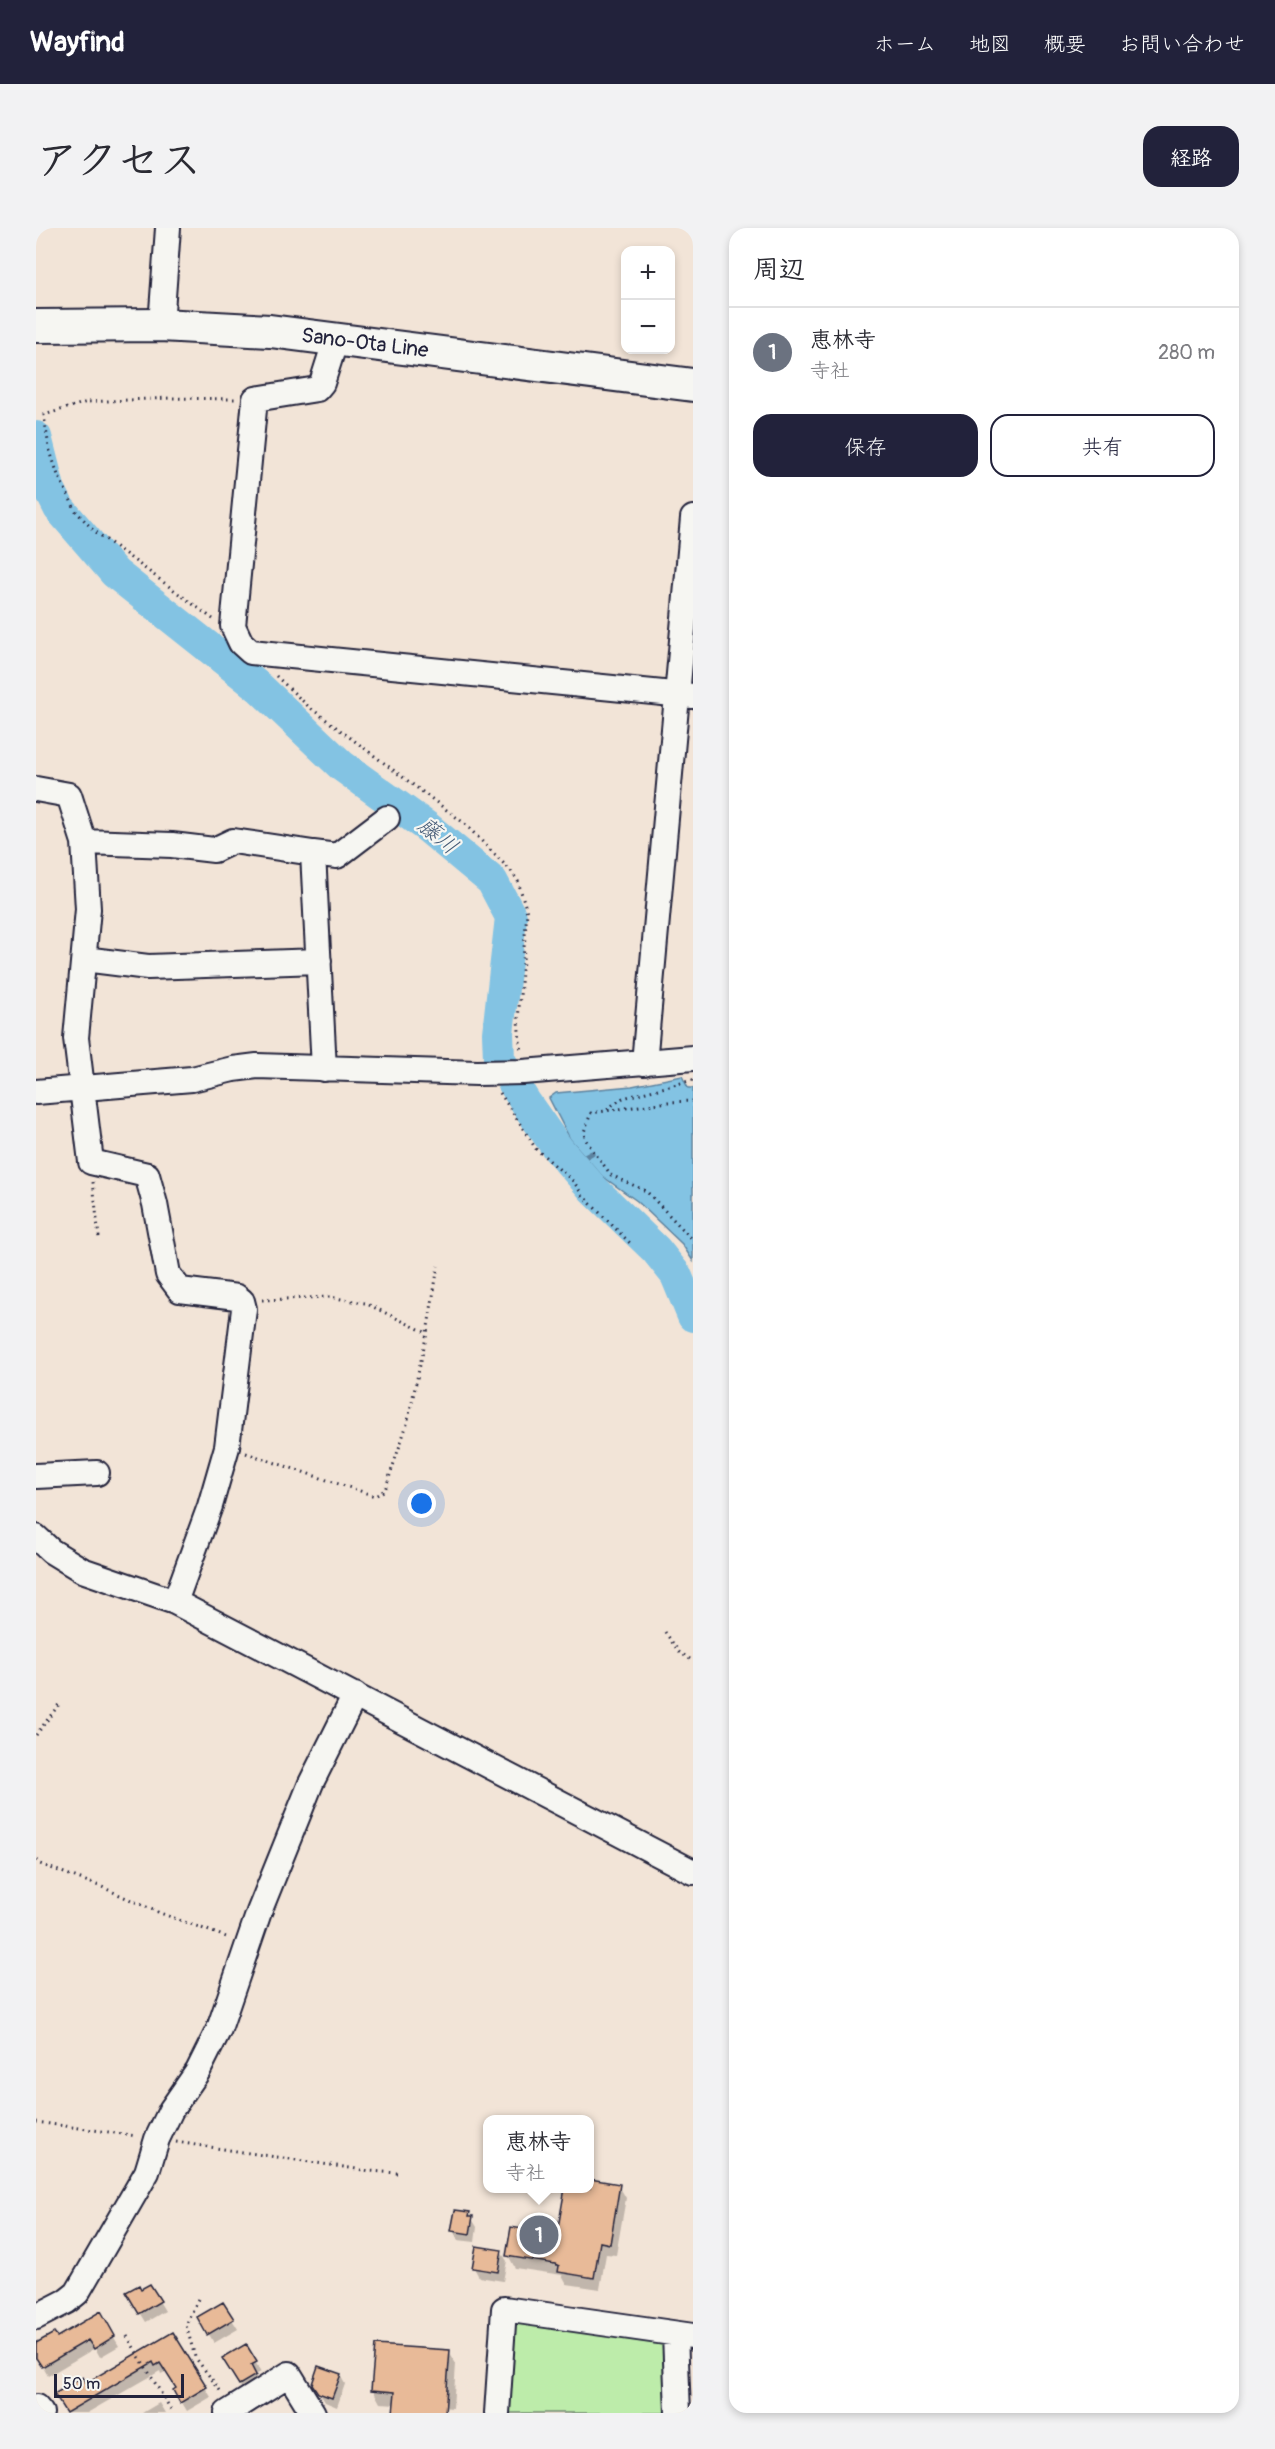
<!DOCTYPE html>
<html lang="ja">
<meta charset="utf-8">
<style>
:root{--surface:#fff;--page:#f2f2f3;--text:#2b2b33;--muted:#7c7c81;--line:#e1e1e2;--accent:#22223b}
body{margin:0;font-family:Pangolin,"Klee One",sans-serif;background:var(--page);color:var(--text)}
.controls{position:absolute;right:18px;top:18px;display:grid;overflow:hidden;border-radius:12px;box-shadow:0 3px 9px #0003}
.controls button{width:54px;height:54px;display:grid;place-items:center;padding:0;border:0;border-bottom:2px solid var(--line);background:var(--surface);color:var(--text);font:30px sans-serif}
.scale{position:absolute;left:18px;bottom:15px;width:130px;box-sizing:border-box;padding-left:6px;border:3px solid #22223b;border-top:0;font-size:16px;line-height:21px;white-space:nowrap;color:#22223b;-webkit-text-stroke:4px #f6f6f2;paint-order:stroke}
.you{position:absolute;left:386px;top:1276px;width:21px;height:21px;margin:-15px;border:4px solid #fff;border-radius:50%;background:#1a73e8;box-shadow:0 0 0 9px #1a73e833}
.badge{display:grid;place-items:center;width:39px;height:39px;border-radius:50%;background:var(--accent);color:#fff;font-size:20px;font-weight:700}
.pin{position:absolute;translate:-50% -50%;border:3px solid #fff;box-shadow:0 2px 6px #0006}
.popup{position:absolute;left:447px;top:1887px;width:111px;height:78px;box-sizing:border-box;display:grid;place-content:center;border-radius:12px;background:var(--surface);filter:drop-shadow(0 2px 4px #0005);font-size:20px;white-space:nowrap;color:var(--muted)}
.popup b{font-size:22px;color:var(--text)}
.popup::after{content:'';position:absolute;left:50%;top:100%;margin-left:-12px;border:12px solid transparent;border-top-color:var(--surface)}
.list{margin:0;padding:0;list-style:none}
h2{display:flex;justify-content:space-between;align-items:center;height:78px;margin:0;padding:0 24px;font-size:26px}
h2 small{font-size:20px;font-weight:400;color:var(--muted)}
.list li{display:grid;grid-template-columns:39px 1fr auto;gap:18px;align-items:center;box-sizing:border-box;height:90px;padding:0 24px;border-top:2px solid var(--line)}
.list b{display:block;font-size:22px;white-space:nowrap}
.list p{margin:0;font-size:20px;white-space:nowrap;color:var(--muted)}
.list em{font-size:20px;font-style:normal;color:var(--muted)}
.actions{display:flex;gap:12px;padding:18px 24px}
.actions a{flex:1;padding:14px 0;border:2px solid var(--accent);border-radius:18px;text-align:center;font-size:21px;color:var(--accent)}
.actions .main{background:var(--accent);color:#fff}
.map{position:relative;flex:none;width:657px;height:2185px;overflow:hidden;border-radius:18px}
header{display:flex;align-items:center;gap:36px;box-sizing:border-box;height:84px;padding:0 30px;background:var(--accent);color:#fff}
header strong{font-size:28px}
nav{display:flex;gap:33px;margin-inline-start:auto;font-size:21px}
.intro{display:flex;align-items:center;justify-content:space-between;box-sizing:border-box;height:144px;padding:0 36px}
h1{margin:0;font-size:42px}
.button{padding:15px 27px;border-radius:18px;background:var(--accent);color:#fff;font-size:21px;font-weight:700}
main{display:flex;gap:36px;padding:0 36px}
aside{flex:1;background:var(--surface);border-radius:18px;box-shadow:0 3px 9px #0003}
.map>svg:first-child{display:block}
.green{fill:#bdecaa;stroke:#708772;stroke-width:1.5}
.water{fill:#83c3e3;stroke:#5c83a0;stroke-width:1.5}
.shadow{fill:#0003}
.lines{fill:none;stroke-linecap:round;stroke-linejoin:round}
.stream{stroke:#5c83a0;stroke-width:5}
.river{stroke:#83c3e3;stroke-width:32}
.building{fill:#e8ba98;stroke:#22223b;stroke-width:1.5}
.minor-casing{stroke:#22223b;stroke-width:28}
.major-casing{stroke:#22223b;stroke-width:36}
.path{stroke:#22223b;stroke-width:3;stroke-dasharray:1.5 4.5;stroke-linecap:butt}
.minor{stroke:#f6f6f2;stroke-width:24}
.major{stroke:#f6f6f2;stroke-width:32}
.labels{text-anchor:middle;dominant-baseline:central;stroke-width:4.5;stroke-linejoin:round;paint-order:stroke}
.street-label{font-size:21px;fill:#22223b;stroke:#f6f6f2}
.water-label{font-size:22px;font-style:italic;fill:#445a76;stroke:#f6f6f2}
</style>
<header>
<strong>Wayfind</strong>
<nav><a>ホーム</a><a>地図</a><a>概要</a><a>お問い合わせ</a></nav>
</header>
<div class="intro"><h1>アクセス</h1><a class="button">経路</a></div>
<main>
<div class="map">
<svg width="657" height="2185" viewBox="0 0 657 2185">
<rect width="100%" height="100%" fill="#f2e4d7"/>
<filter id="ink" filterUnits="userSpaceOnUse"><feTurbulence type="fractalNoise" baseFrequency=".0167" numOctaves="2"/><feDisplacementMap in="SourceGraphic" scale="12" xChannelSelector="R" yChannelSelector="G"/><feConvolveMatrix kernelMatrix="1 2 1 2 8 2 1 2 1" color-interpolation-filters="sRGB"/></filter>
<g filter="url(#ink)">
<!-- green -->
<path class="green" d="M484 2091 624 2112 633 2123 635 2185H468L474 2097Z"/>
<!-- water -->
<path class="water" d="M646 848 652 860H657V1033L646 1016 601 973 566 948 534 911 513 870 520 865 596 858Z"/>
<!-- shadow -->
<path class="shadow" d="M554 1953 583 1958 590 1970 580 2027 570 2026 564 2061 531 2056 526 2047 479 2040 472 2027 500 2005 523 2002 554 1960Z
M433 1986 441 1999 439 2014 422 2012 417 2002Z
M465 2024 471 2033 467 2053 443 2049 438 2040Z
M114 2058 129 2083 110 2094 92 2065 105 2063Z
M186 2076 202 2101 178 2115 163 2089Z
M64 2085 83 2118 64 2129 59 2120 12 2148 0 2127V2117L21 2111Z
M136 2106 175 2169 151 2183 139 2163 142 2161 131 2143 125 2146 124 2143 51 2185H31L20 2167 50 2158Z
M210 2118 225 2144 219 2147 224 2157 209 2166 188 2131Z
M413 2124 420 2136 417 2180 393 2178 392 2185H359L360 2176 344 2175 337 2162Z
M304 2147 309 2156 301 2179 289 2174 278 2156Z
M123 2175 129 2185H106Z"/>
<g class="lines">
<!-- stream -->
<path class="stream" d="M489 874 500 873
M536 936 556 925"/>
<!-- river -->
<path class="river" d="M0 209 13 260 23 280 79 345 224 460 306 538 391 599 456 653 475 689 462 805 463 831 489 874 522 921 557 961 620 1022 640 1047 657 1088"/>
</g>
<!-- building -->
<path class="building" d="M554 1951 584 1956 574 2016 564 2014 558 2050 522 2044 523 2038 519 2036 470 2028 475 1999 499 2003 500 1997 522 2000 529 1960H554Z
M419 1982 434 1984 433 1988H437L434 2006 415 2003Z
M440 2018 466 2022 462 2044 436 2040Z
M114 2056 125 2073 103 2086 90 2064 103 2057 105 2061Z
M187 2074 198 2091 171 2107 161 2089Z
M65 2083 79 2108 58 2121 52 2112 6 2139 0 2130V2115L18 2105 21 2109Z
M137 2104 171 2159 144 2175 137 2162 140 2160 124 2135 119 2138 117 2134 30 2185 18 2166 47 2149 50 2155Z
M210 2116 221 2134 215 2137 220 2147 203 2157 186 2130Z
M339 2117 414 2122 409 2185H357L359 2164 335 2162Z
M282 2138 305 2146 296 2170 282 2165 276 2156Z"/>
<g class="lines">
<defs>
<path id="minor" d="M125 97 132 0
M300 111 286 155 281 161 219 171 197 398 205 415 215 424 657 468
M0 561 33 567 48 614
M277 625 301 628 351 590
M48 731 112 739 283 733
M608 835 657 290
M0 864 156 851 197 841 221 838 441 845 487 844 657 830
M0 1248 61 1245
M0 1309 15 1323 46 1342 139 1374 657 1644
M139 1374 174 1278 191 1219 208 1081 206 1073 201 1069 144 1062 132 1046 119 976 111 947 55 934 40 810 52 681 48 614 136 617 178 622 197 613 277 625 288 841
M0 2089 31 2073 41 2065 111 1944 121 1911 135 1882 162 1843 183 1801 223 1684 275 1555 319 1467
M639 2106 642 2185
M0 2179 5 2185
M191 2185 253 2146 277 2185
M461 2185 468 2081 657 2108"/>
<path id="major" d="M0 98 125 97 234 103 657 157"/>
</defs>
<!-- minor casing -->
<use href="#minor" class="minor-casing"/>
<!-- major casing -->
<use href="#major" class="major-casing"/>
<!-- path -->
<path class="path" d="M177 391 57 302 40 283 22 247 13 220 8 187 51 174 134 170 199 171
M240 448 272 478 428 595 475 643 482 653 491 684 482 792 485 824
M464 865 500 921 538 954 547 968 596 1017
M657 873 632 874 555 885 548 904 549 911 575 947 610 963 657 1012
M571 881 587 870 657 852
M57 954 63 1010
M226 1072 293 1069 329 1075 391 1105
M210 1225 339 1268 349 1262 371 1196 391 1105 402 1038
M629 1404 643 1424 657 1433
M0 1507 24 1475
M0 1632 4 1636 66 1659 124 1685 193 1710
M0 1894 101 1908
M140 1914 334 1943 361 1945
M162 2071 150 2097 159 2129 186 2165
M91 2108 137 2185"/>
<!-- minor -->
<use href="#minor" class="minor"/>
<!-- major -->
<use href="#major" class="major"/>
</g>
</g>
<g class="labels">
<!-- street labels -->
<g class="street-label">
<text transform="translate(329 115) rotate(7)">Sano-Ota Line</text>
</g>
<!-- water labels -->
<g class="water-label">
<text transform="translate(402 608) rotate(39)">藤川</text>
</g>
</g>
</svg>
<div class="controls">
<button>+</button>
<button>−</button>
</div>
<div class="scale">50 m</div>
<div class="you"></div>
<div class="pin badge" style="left:503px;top:2007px;background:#6b7280">1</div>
<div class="popup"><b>恵林寺</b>寺社</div>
</div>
<aside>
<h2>周辺<small></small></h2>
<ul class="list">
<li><span class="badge" style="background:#6b7280">1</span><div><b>恵林寺</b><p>寺社</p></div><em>280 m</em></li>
</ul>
<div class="actions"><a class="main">保存</a><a>共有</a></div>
</aside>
</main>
